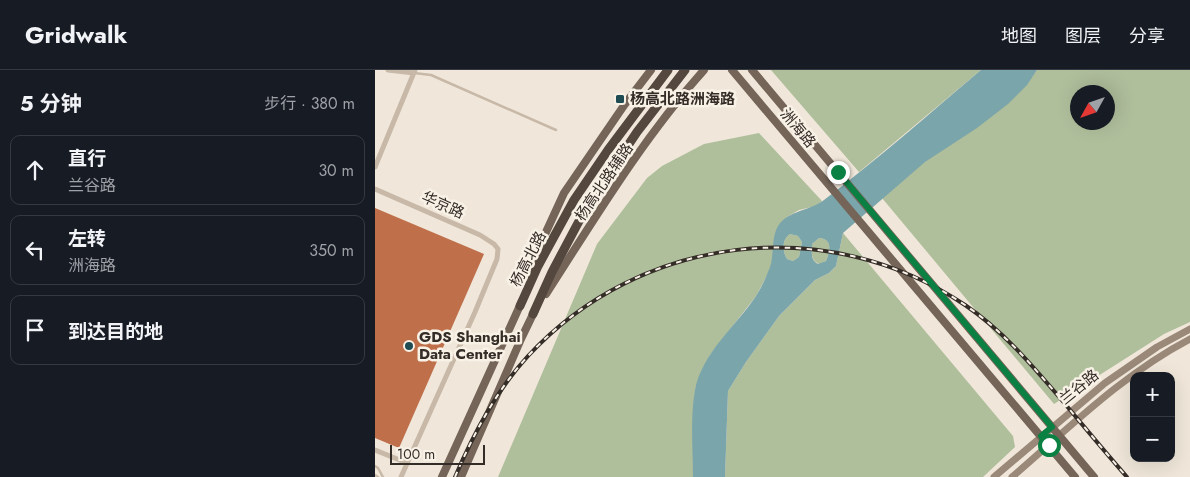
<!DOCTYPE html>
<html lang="zh">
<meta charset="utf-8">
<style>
:root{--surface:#171b24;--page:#20242c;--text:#f1f3f6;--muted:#9ea1a6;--line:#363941}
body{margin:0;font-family:Jost,"Noto Sans SC",sans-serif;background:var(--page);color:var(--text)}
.controls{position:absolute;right:15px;bottom:15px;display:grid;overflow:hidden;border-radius:10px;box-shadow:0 5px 20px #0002}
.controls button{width:45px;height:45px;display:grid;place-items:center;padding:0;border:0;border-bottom:1px solid var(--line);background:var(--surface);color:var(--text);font:25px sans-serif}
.compass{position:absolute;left:695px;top:15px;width:45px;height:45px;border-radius:50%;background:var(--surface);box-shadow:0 5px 20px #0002;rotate:230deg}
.scale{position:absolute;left:15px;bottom:12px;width:95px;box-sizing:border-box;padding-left:5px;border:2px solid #342c27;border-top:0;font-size:14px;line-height:18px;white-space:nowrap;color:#342c27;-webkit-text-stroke:4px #f8f1e6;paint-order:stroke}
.stop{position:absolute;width:15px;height:15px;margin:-11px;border:4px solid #0b8043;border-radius:50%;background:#fff}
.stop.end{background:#0b8043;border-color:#fff;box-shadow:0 1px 5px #0008}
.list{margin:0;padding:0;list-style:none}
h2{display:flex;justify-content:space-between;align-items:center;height:65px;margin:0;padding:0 20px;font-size:21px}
h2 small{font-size:16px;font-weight:400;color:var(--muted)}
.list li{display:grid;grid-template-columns:32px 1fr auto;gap:15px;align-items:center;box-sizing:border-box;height:70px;margin:0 10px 10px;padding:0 10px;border:1px solid var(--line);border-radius:10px}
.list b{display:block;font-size:19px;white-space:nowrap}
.list p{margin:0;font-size:16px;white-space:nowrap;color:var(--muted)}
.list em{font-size:16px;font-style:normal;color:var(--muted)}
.icon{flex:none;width:28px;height:28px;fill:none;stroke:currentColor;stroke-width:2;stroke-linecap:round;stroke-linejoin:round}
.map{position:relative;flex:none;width:815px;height:407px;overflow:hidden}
header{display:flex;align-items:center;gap:30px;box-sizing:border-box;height:70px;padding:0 25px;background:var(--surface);border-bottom:1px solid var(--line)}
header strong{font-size:24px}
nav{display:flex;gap:28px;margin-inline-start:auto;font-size:18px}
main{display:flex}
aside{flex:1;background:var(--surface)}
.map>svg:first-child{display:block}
.green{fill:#afbe9b;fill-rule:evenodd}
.water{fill:#7aa5ab;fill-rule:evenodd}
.building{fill:#bf6f49}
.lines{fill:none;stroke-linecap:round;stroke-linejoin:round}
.lane{stroke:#c7b8a7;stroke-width:2.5}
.street{stroke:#c7b8a7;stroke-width:5}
.secondary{stroke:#9a8878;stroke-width:7}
.primary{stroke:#756559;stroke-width:8}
.highway{stroke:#54473e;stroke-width:9}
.rail-casing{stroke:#342c27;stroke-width:4}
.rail{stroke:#f8f1e6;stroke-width:2;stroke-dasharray:5.5;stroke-linecap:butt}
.route{stroke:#0b8043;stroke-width:6}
.poi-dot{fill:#1f4b53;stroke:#f8f1e6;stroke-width:2}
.labels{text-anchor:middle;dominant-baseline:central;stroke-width:5;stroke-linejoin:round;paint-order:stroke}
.poi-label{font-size:15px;font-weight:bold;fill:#342c27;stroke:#f8f1e6;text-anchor:start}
.street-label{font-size:15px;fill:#342c27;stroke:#f8f1e6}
</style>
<header>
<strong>Gridwalk</strong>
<nav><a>地图</a><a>图层</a><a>分享</a></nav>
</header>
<main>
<aside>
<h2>5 分钟<small>步行 · 380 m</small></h2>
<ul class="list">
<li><svg class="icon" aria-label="ahead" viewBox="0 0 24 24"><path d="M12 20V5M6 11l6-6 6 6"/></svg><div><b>直行</b><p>兰谷路</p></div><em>30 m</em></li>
<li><svg class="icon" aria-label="left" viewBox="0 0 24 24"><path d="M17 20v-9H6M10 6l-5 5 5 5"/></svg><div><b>左转</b><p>洲海路</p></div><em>350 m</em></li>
<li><svg class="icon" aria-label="arrive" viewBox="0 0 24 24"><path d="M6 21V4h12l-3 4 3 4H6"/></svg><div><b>到达目的地</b></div></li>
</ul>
</aside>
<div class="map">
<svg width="815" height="407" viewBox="0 0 815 407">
<rect width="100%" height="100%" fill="#f0e7da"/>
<!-- green -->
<path class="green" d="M396 0H606L484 102Z
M662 0H815V252L789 264 679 334 507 128C521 116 536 102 551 91 591 62 634 41 662 0ZM702 22H732V52H702Z
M384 63 447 131 441 136 424 140 412 147 399 170 398 187 395 200 381 226 336 284 328 298 320 320 318 407H123L222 174 272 108 287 96 329 74Z
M468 163 638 366 640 377 608 407H350L353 321 371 292 404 246 440 210 454 203 461 196Z
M415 164 423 166 427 172 424 187 418 191 412 189C407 181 407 169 415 164Z
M444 168C458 169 455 181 451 191L444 194C435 190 437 182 437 174Z"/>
<!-- water -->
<path class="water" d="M606 0H662L652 15 633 34 602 58 550 92 468 163 461 196 454 203 440 210 404 246 371 292 353 321 350 407H318C318 379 315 348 320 320 327 283 361 256 381 226 386 218 390 210 393 202 401 187 394 165 406 152 418 140 436 140 449 130 503 89 554 44 606 0ZM415 164 423 166 427 172 424 187 418 191 412 189C407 181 407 169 415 164ZM444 168C458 169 455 181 451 191L443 194C435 190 437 182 437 174Z"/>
<!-- building -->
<path class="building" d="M0 138 109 184 24 378 0 368Z"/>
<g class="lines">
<!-- lane -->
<path class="lane" d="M39 3 56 5 181 60
M0 396 3 398 8 407
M0 405 3 407"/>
<!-- street -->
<path class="street" d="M13 0 39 3
M0 97 40 0
M0 119 105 165 119 174 123 179 122 189 100 242 26 407
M0 380 32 393"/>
<!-- secondary -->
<path class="secondary" d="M619 407 730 313 782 277 815 259
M637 407C694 358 748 304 815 269"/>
<!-- primary -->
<path class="primary" d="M357 0 700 407
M377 0 719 407
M156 204 166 173 189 123 250 34 276 0
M171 224C220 148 268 68 329 0
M67 407 147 231
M86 407 146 269 160 240"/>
<!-- highway -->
<path class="highway" d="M145 236 163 196 199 130 233 80 293 0
M158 244 177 202 211 138 262 62 310 0"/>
<defs>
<path id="rail" d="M80 407C99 363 121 321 153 286 266 164 452 142 590 235 627 260 656 294 685 328 707 354 729 381 752 407"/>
</defs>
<!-- rail casing -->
<use href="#rail" class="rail-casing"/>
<!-- rail -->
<use href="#rail" class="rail"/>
</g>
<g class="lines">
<!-- route -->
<path class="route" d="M463 102 677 357 666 366 674 375"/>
</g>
<!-- markers -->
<g class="poi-dot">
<rect x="240" y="24" width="10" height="10" rx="2.5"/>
<circle cx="34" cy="276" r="5"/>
</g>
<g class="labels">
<!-- poi labels -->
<g class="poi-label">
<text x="255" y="29">杨高北路洲海路</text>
<text x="44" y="267">GDS Shanghai<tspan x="44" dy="17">Data Center</tspan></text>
</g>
<!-- street labels -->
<g class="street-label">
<text transform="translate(423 58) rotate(50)">洲海路</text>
<text transform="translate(229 112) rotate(-56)">杨高北路辅路</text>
<text transform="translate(68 135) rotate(24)">华京路</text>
<text transform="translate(153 189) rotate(-63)">杨高北路</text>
<text transform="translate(704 317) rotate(-39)">兰谷路</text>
</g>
</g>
</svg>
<div class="controls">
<button>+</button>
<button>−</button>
</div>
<svg class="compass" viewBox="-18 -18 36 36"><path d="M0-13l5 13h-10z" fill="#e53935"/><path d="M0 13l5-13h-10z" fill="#9ea1a6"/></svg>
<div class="scale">100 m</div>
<div class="stop" style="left:674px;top:375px"></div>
<div class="stop end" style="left:463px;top:102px"></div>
</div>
</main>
